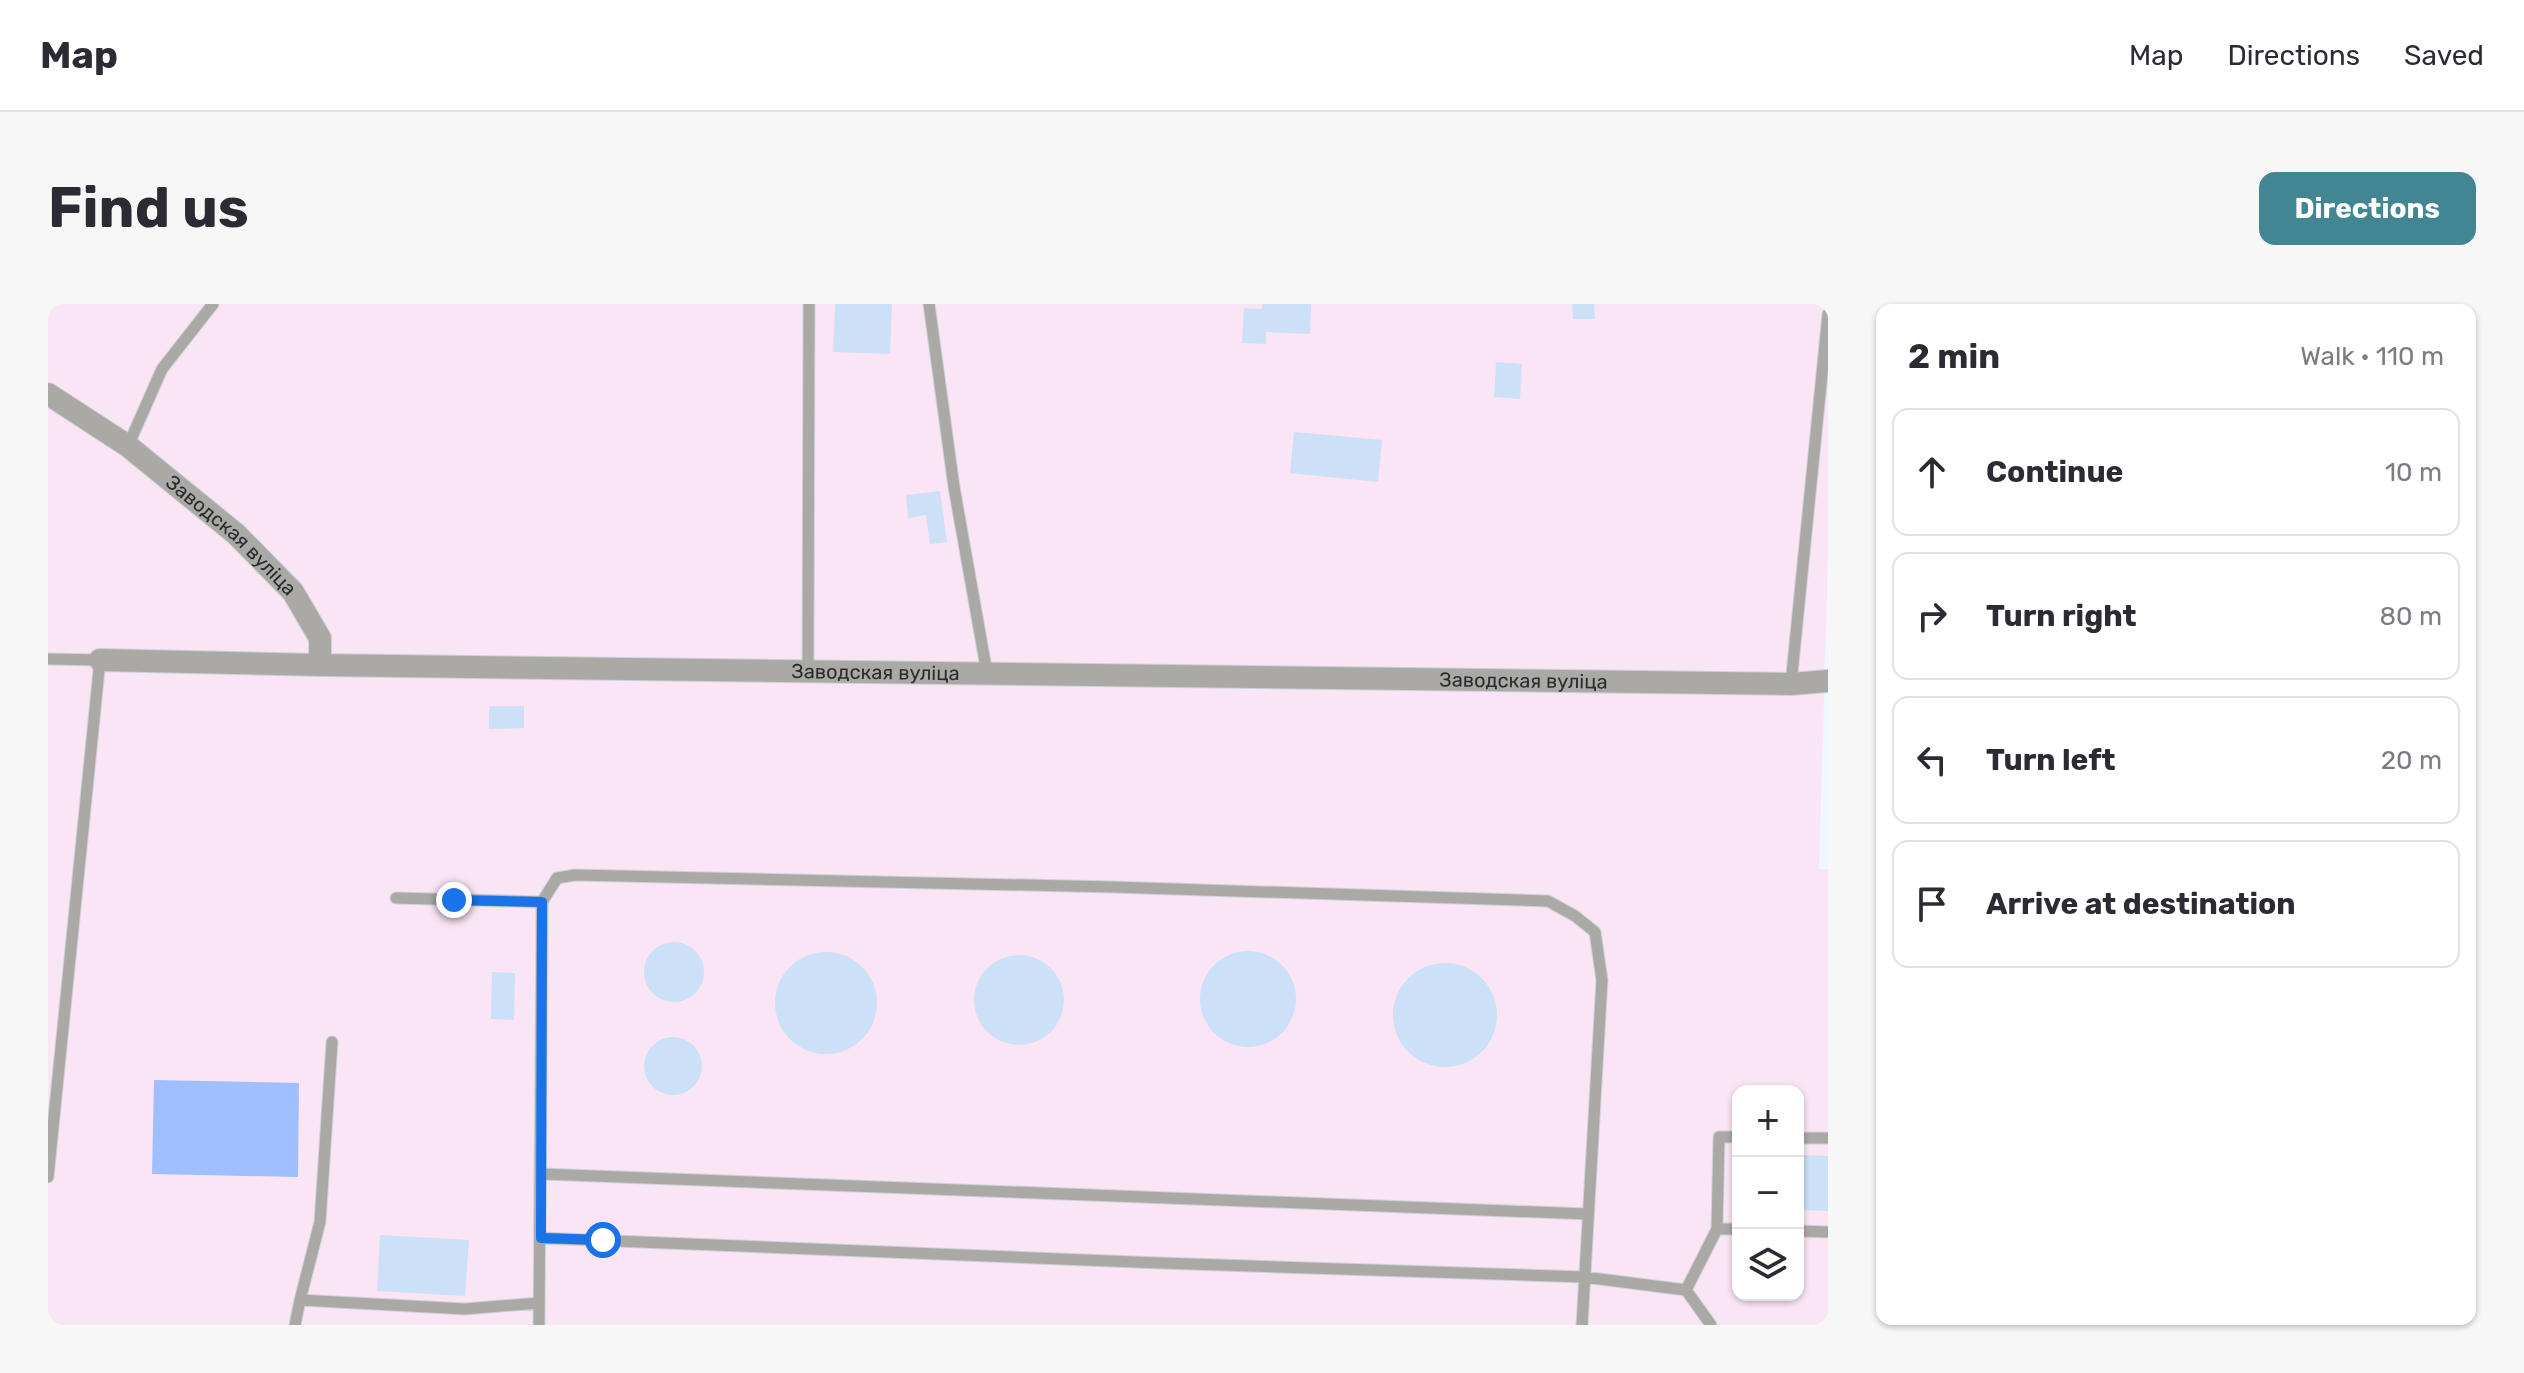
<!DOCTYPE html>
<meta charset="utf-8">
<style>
:root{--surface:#fff;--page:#f7f7f7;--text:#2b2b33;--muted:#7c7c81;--line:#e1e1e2;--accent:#418692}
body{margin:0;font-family:Rubik,sans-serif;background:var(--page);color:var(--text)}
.controls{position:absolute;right:24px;bottom:24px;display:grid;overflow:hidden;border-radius:16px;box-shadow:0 2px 6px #0004}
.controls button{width:72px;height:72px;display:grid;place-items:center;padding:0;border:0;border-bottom:2px solid var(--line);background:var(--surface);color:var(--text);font:40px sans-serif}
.stop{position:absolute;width:24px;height:24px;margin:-18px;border:6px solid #1a73e8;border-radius:50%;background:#fff}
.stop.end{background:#1a73e8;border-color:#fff;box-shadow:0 2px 8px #0008}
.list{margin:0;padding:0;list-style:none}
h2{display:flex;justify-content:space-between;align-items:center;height:104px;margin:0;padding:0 32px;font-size:34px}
h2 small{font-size:26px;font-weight:400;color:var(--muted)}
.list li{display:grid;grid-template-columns:52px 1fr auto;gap:24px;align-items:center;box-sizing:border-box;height:128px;margin:0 16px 16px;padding:0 16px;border:2px solid var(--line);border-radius:16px}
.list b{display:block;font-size:30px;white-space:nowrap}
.list em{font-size:26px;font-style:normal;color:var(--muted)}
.icon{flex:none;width:44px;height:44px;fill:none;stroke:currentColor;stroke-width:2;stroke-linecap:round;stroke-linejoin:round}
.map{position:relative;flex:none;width:1780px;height:1021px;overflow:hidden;border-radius:16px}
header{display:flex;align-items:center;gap:48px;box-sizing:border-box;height:112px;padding:0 40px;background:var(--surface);border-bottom:2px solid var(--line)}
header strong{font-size:38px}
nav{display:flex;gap:44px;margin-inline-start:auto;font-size:28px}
.intro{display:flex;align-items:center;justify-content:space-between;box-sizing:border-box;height:192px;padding:0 48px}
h1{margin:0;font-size:56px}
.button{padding:20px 36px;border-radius:16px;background:var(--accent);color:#fff;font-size:28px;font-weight:700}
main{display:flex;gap:48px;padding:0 48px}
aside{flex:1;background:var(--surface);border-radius:16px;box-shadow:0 2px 6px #0004}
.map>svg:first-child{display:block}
.industrial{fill:#fae5f4;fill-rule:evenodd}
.water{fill:#a0bfff}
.building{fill:#cce0f7}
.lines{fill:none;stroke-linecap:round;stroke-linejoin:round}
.lane-casing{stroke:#ccd3da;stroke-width:13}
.street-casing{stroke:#ccd3da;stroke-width:24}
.lane{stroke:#aba9a5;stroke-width:11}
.street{stroke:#aba9a5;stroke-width:22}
.route{stroke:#1a73e8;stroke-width:10}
.labels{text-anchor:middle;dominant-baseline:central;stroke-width:6;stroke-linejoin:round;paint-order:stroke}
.street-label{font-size:20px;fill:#2a2d2f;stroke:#fff}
</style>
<header>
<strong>Map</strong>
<nav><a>Map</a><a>Directions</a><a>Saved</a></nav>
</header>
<div class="intro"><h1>Find us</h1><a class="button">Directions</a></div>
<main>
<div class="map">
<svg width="1780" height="1021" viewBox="0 0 1780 1021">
<rect width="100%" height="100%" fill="#f0f7ff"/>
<!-- industrial -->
<path class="industrial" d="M0 0H1780V252L1771 565H1780V1021H0ZM1690 787H1750V991H1690Z"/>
<!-- water -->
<path class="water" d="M106 776 251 779 250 873 104 870Z"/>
<!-- building -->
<path class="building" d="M787 0H844L842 50 785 48Z
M1214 0H1263L1262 30 1218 28V40L1194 39 1196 4 1214 5Z
M1524 0H1546L1547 15H1525Z
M1448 58 1474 60 1472 95 1446 93Z
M1246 128 1334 136 1330 178 1242 169Z
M892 187 899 238 882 240 878 211 860 214 858 191Z
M441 402H476V424L441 425Z
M596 668a30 30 0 1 1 60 0a30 30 0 1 1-60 0Z
M1152 695a48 48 0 1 1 96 0a48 48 0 1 1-96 0Z
M727 699a51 51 0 1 1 102 0a51 51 0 1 1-102 0Z
M926 696a45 45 0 1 1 90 0a45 45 0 1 1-90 0Z
M1345 711a52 52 0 1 1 104 0a52 52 0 1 1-104 0Z
M444 668 467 669 466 716 443 715Z
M596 762a29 29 0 1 1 58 0a29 29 0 1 1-58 0Z
M1750 851 1780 852V907L1750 906Z
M332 931 421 936 417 992 329 987Z"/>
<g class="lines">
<defs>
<path id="lane" d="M881 0 906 183 939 369
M80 142 114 65 165 0
M0 355 52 356 0 873
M760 367 761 0
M1743 380 1780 10
M348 594 494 598
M1750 834H1780
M494 870 1540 910
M1669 925 1671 833H1690
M1750 927 1780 928
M493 934 1112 959 1536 973 1638 986 1663 1021
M1638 986 1669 925H1690
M252 996 272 918 284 738
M247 1021 252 996 417 1005 491 999
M491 1021 494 598 509 574 527 571 1064 583 1500 597 1527 612 1547 628 1554 676 1534 1021"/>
<g id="street">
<path id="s1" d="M0 90 80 142 188 230 245 288 272 334V361L1743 380 1780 377"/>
<path d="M52 356 272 361"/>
</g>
</defs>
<!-- lane casing -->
<use href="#lane" class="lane-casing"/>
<!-- street casing -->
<use href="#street" class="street-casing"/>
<!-- lane -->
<use href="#lane" class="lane"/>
<!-- street -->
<use href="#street" class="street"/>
</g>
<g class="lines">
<!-- route -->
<path class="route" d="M406 596 494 598 493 934 555 936"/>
</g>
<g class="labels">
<!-- street labels -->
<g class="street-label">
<text stroke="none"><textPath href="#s1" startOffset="232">Заводская вуліца</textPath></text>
<text stroke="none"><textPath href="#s1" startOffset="952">Заводская вуліца</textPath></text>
<text stroke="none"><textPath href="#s1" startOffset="1600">Заводская вуліца</textPath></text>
</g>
</g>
</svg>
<div class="controls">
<button>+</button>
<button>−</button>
<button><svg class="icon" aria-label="layers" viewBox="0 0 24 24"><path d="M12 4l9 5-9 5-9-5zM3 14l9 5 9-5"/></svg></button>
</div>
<div class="stop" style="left:555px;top:936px"></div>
<div class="stop end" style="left:406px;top:596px"></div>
</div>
<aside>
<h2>2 min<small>Walk · 110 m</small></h2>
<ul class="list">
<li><svg class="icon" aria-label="ahead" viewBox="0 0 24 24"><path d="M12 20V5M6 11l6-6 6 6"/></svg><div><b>Continue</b></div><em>10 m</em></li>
<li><svg class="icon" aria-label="right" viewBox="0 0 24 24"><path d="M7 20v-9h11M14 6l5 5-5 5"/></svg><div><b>Turn right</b></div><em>80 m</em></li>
<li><svg class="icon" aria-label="left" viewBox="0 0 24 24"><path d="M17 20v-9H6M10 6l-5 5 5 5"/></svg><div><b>Turn left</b></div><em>20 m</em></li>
<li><svg class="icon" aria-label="arrive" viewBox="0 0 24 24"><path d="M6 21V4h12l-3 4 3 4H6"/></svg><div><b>Arrive at destination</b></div></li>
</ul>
</aside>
</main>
